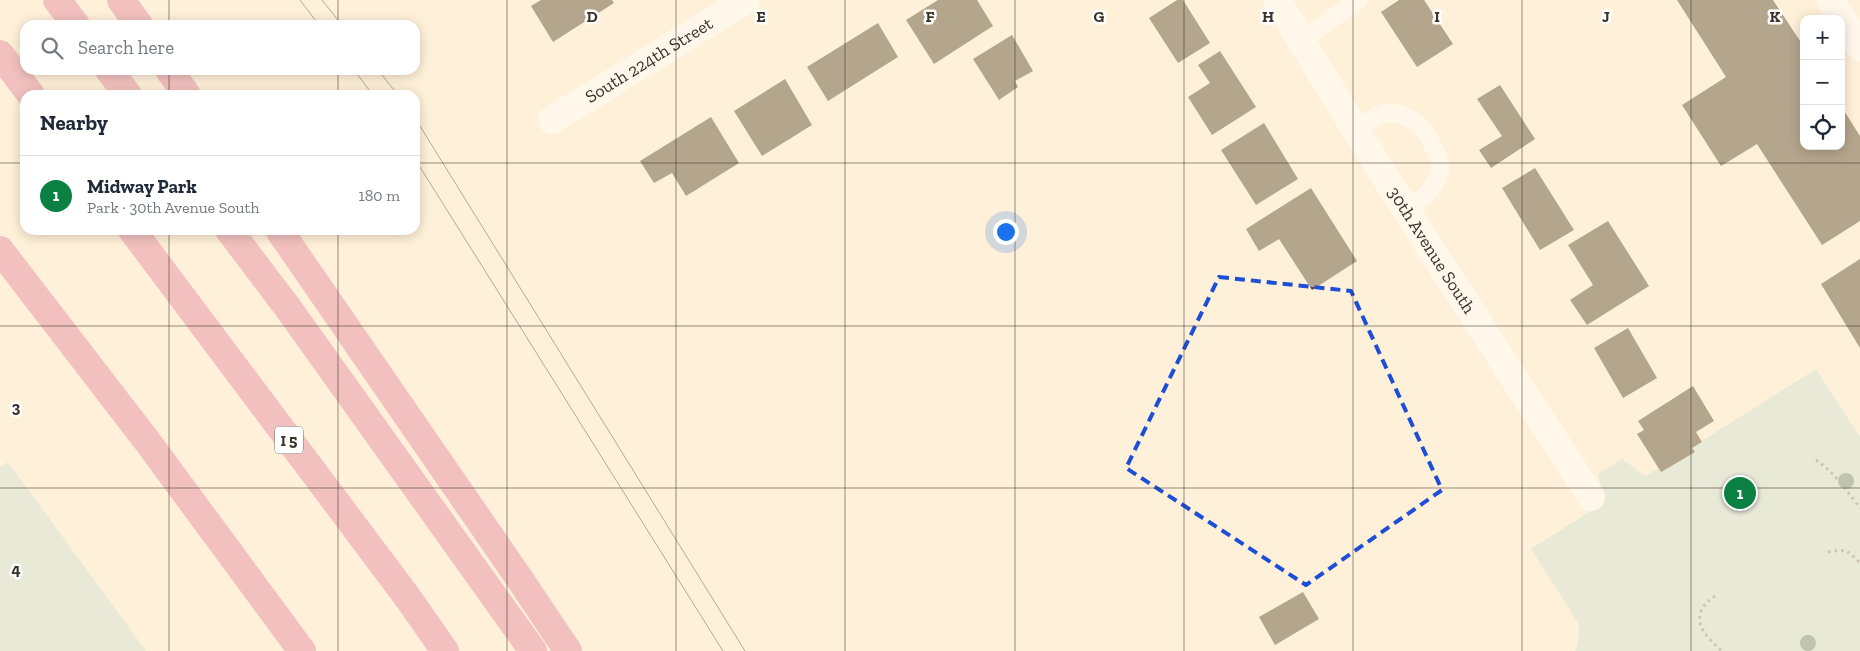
<!DOCTYPE html>
<meta charset="utf-8">
<style>
:root{--surface:#fff;--page:#f2f2f3;--text:#1f2937;--muted:#747a83;--line:#e0e1e3;--accent:#0b8043}
body{margin:0;font-family:"Zilla Slab",serif;background:var(--page);color:var(--text)}
.controls{position:absolute;right:15px;top:15px;display:grid;overflow:hidden;border-radius:10px;box-shadow:0 2px 12px #0003}
.controls button{width:45px;height:45px;display:grid;place-items:center;padding:0;border:0;border-bottom:1px solid var(--line);background:var(--surface);color:var(--text);font:25px sans-serif}
.you{position:absolute;left:1005px;top:231px;width:18px;height:18px;margin:-12px;border:4px solid #fff;border-radius:50%;background:#1a73e8;box-shadow:0 0 0 8px #1a73e833}
.badge{display:grid;place-items:center;width:32px;height:32px;border-radius:50%;background:var(--accent);color:#fff;font-size:16px;font-weight:700}
.pin{position:absolute;translate:-50% -50%;border:2px solid #fff;box-shadow:0 1px 5px #0006}
.list{margin:0;padding:0;list-style:none}
h2{display:flex;justify-content:space-between;align-items:center;height:65px;margin:0;padding:0 20px;font-size:21px}
h2 small{font-size:16px;font-weight:400;color:var(--muted)}
.list li{display:grid;grid-template-columns:32px 1fr auto;gap:15px;align-items:center;box-sizing:border-box;height:80px;padding:0 20px;border-top:1px solid var(--line)}
.list b{display:block;font-size:19px;white-space:nowrap}
.list p{margin:0;font-size:16px;white-space:nowrap;color:var(--muted)}
.list em{font-size:16px;font-style:normal;color:var(--muted)}
.icon{flex:none;width:28px;height:28px;fill:none;stroke:currentColor;stroke-width:2;stroke-linecap:round;stroke-linejoin:round}
.map{position:relative;flex:none;width:1860px;height:651px;overflow:hidden}
.search{position:absolute;background:var(--surface);box-shadow:0 2px 12px #0003;left:20px;top:20px;width:400px;height:55px;display:flex;align-items:center;gap:12px;box-sizing:border-box;padding:0 18px;border-radius:15px;color:var(--muted);font-size:19px}
.panel{position:absolute;background:var(--surface);box-shadow:0 2px 12px #0003;left:20px;top:90px;width:400px;height:145px;border-radius:15px}
.map>svg:first-child{display:block}
.green{fill:#cce1d6}
.building{fill:#5a4932}
.lines{fill:none;stroke-linecap:round;stroke-linejoin:round}
.path{stroke:#978d7c;stroke-width:3;stroke-dasharray:2.5 4;stroke-linecap:butt}
.lane{stroke:#fff;stroke-width:18}
.street{stroke:#fff;stroke-width:28}
.highway{stroke:#e288a0;stroke-width:28}
.tram{stroke:#5c5447;stroke-width:1}
.tree{fill:#749079}
.marked{fill:none;stroke:#1d4ed8;stroke-width:4;stroke-dasharray:10 6;stroke-linejoin:round}
.grid{fill:none;stroke:#3b3429;stroke-width:1;stroke-opacity:0.55}
.labels{text-anchor:middle;dominant-baseline:central;stroke-width:5;stroke-linejoin:round;paint-order:stroke}
.shield{fill:#fff;stroke:#767169;stroke-width:1}
.shield-label{font-size:16px;font-weight:bold;fill:#3b3429}
.street-label{font-size:18px;fill:#3b3429;stroke:#fff}
.grid-label{font-size:16px;text-anchor:middle;font-weight:bold;fill:#3b3429;stroke:#fff;stroke-width:5;stroke-linejoin:round;paint-order:stroke}
</style>
<div class="map">
<svg width="1860" height="651" viewBox="0 0 1860 651">
<rect width="100%" height="100%" fill="#fff0d9"/>
<!-- green -->
<path class="green" d="M1816 369 1860 437V651H1575L1578 644 1579 624 1531 549 1605 502 1598 474 1622 459 1646 476Z
M8 462 146 651H0V467Z"/>
<!-- building -->
<path class="building" d="M541 0H612L614 3 553 42 531 6Z
M938 0H977L993 26 934 64 906 20Z
M1177 0H1183L1210 43 1178 63 1149 18Z
M1399 0H1424L1453 44 1417 67 1381 12Z
M1677 0H1773L1804 47V146H1841V106L1860 136V221L1822 245 1757 144 1721 166 1682 105 1726 77Z
M878 23 898 57 828 101 807 67Z
M1012 35 1033 71 1015 81 1018 87 999 100 973 59Z
M1220 51 1256 107 1212 135 1188 97 1210 83 1198 65Z
M785 79 812 125 762 156 734 111Z
M1500 85 1535 139 1491 168 1479 150 1502 136 1477 99Z
M711 117 739 163 686 196 672 173 654 183 640 161Z
M1264 123 1298 179 1256 205 1221 150Z
M1535 168 1574 230 1540 250 1502 188Z
M1311 188 1357 261 1312 290 1279 239 1259 251 1246 229Z
M1608 221 1649 286 1587 325 1570 300 1593 285 1568 245Z
M1860 259V348L1821 284Z
M1628 328 1657 378 1623 398 1594 348Z
M1693 386 1714 421 1696 432 1702 442 1692 448 1695 452 1661 472 1637 434 1644 430 1638 421Z
M1303 592 1319 619 1275 645 1259 617Z"/>
<g class="lines">
<!-- path -->
<path class="path" d="M1816 460C1834 472 1847 491 1860 508
M1828 552C1846 549 1848 550 1860 563
M1715 596C1687 615 1702 634 1722 651"/>
<!-- lane -->
<path class="lane" d="M1301 40 1359 0
M1355 130C1362 126 1378 114 1385 113 1395 111 1414 119 1420 126 1428 135 1442 160 1440 171 1435 190 1421 200 1406 210"/>
<!-- street -->
<g class="street">
<path id="s1" d="M1277 0C1377 169 1485 333 1591 497"/>
<path d="M1830 0 1860 47"/>
<path id="s2" d="M552 120 746 0"/>
</g>
<!-- highway -->
<path class="highway" d="M57 0 76 25
M121 0 139 25
M0 54 31 95
M109 70 128 95
M169 70 187 95
M132 230 408 598 445 651
M229 230 288 308 533 651
M279 230 519 578 568 651
M0 250 147 441 302 651"/>
<!-- tram -->
<path class="tram" d="M300 0 319 25
M322 0 342 25
M354 70 373 95
M378 70 398 95
M415 118 745 651
M415 159 723 651"/>
</g>
<!-- trees -->
<g class="tree">
<circle cx="1846" cy="481" r="8"/>
<circle cx="1808" cy="643" r="8"/>
</g>
<!-- marked area -->
<path d="M0 0H1860V651H0ZM1219 277 1351 291 1442 490 1306 585 1126 468Z" fill="#fff0d9" fill-opacity=".55" fill-rule="evenodd"/>
<path class="marked" d="M1219 277 1351 291 1442 490 1306 585 1126 468Z"/>
<!-- grid -->
<path class="grid" d="M169 0V25M338 0V25M507 0V651M676 0V651M845 0V651M1015 0V651M1184 0V651M1353 0V651M1522 0V651M1691 0V651M169 70V95M338 70V95M0 163H25M415 163H1860M169 230V651M338 230V651M0 326H1860M0 488H1860"/>
<g class="labels">
<!-- shield labels -->
<rect class="shield" x="275" y="426.5" width="28" height="27" rx="4"/>
<g class="shield-label">
<text x="289" y="440">I 5</text>
</g>
<!-- street labels -->
<g class="street-label">
<text stroke="none"><textPath href="#s2" startOffset="114">South 224th Street</textPath></text>
<text stroke="none"><textPath href="#s1" startOffset="294">30th Avenue South</textPath></text>
</g>
</g>
<g class="grid-label">
<text x="592" y="22">D</text>
<text x="761" y="22">E</text>
<text x="930" y="22">F</text>
<text x="1099" y="22">G</text>
<text x="1268" y="22">H</text>
<text x="1437" y="22">I</text>
<text x="1606" y="22">J</text>
<text x="1775" y="22">K</text>
<text x="16" y="413">3</text>
<text x="16" y="575">4</text>
</g>
</svg>
<div class="controls">
<button>+</button>
<button>−</button>
<button><svg class="icon" aria-label="locate" viewBox="0 0 24 24"><circle cx="12" cy="12" r="6"/><path d="M12 2v4M12 18v4M2 12h4M18 12h4"/></svg></button>
</div>
<div class="you"></div>
<div class="pin badge" style="left:1740px;top:493px">1</div>
<div class="search"><svg class="icon" aria-label="search" viewBox="0 0 24 24"><circle cx="10" cy="10" r="6"/><path d="M15 15l6 6"/></svg>Search here</div>
<section class="panel">
<h2>Nearby<small></small></h2>
<ul class="list">
<li><span class="badge">1</span><div><b>Midway Park</b><p>Park · 30th Avenue South</p></div><em>180 m</em></li>
</ul>
</section>
</div>
